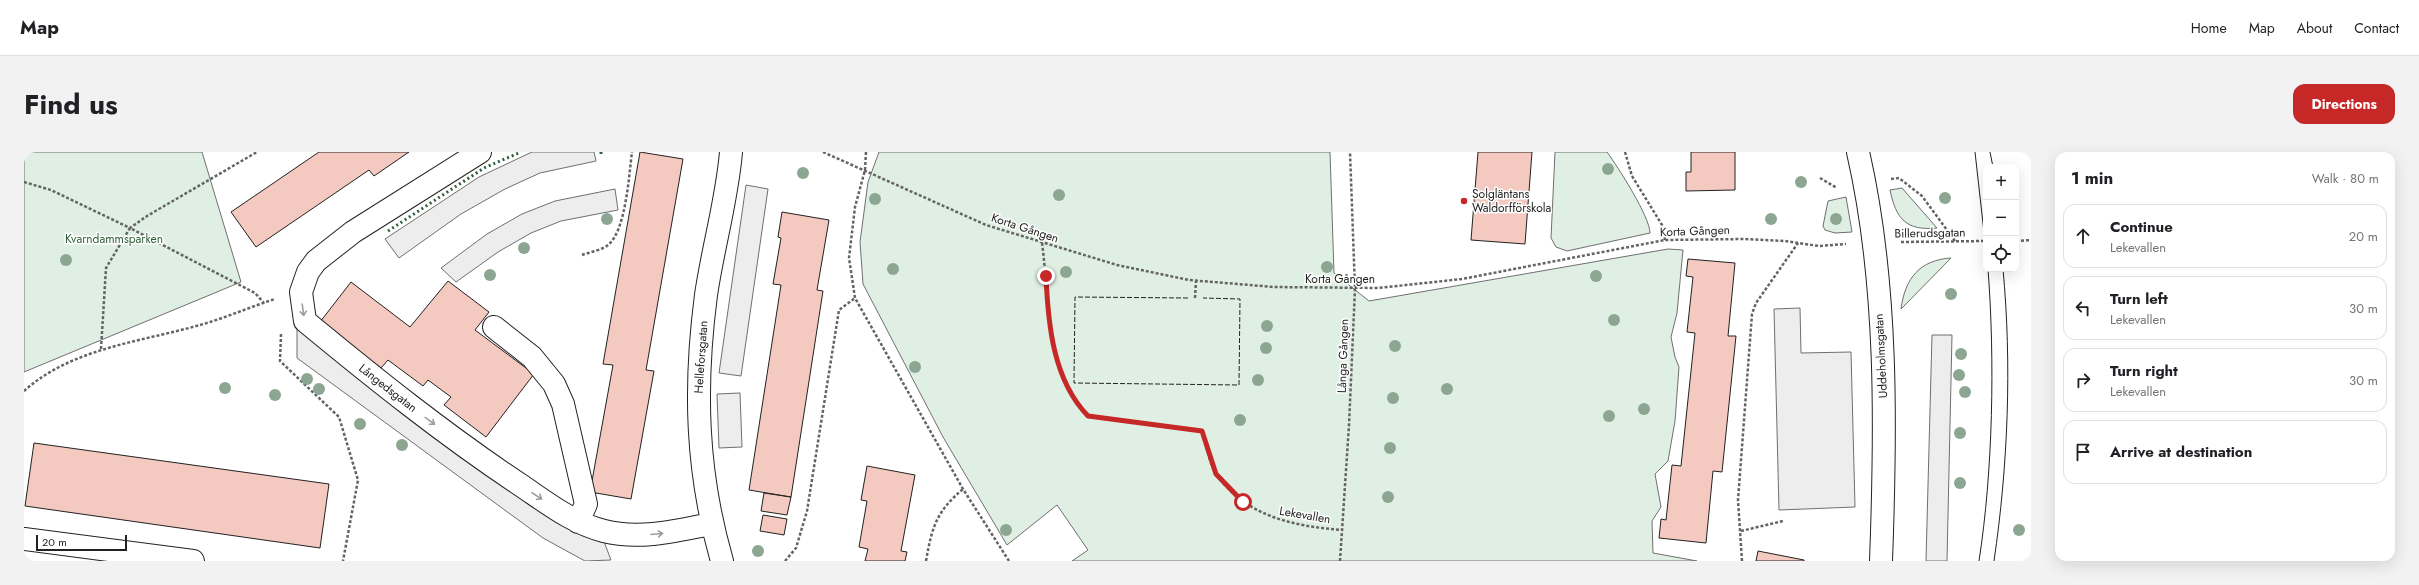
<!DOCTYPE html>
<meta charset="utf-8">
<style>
:root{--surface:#fff;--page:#f2f2f2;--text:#202124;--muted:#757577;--line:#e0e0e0;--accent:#c62828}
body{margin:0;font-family:Jost,sans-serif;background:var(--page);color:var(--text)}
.controls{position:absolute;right:12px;top:12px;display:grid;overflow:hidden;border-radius:8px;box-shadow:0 4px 16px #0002}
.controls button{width:36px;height:36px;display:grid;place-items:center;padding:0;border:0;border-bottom:1px solid var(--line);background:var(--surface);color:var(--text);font:20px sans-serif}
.scale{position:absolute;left:12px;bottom:10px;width:91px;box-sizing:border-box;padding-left:4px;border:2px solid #222;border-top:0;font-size:11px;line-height:14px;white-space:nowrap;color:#222;-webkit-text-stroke:3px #fff;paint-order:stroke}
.stop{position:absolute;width:12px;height:12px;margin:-9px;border:3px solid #c62828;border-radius:50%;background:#fff}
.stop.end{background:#c62828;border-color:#fff;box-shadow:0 1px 4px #0008}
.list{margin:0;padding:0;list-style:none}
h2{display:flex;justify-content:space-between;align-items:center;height:52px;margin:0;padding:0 16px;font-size:17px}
h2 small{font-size:13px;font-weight:400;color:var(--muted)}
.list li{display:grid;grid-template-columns:26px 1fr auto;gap:12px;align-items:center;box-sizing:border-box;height:64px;margin:0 8px 8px;padding:0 8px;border:1px solid var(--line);border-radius:12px}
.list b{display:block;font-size:15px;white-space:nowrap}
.list p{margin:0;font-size:13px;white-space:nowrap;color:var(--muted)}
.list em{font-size:13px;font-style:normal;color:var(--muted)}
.icon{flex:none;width:22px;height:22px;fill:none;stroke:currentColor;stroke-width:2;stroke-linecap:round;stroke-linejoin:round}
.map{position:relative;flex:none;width:2007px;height:409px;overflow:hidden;border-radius:12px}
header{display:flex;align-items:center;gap:24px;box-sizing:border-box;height:56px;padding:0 20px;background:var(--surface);border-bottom:1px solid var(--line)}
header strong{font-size:19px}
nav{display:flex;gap:22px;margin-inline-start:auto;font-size:14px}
.intro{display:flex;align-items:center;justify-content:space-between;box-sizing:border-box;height:96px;padding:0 24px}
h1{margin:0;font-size:28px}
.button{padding:10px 18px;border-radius:12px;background:var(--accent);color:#fff;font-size:14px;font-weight:700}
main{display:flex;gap:24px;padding:0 24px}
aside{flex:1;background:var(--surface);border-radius:12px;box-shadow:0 4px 16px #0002}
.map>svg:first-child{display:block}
.green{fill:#e0efe3;stroke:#6f6f6f}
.parking{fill:#ededed;stroke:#6f6f6f}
.building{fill:#f3c9c0;stroke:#222}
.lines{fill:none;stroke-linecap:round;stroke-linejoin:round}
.minor-casing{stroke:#222;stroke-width:24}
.path{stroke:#646464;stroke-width:2.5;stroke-dasharray:3 2;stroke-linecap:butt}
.minor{stroke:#fff;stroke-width:22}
.tram{stroke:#222;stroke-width:1}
.hedge{stroke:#2f5e38;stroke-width:3;stroke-dasharray:2 3;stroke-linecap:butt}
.fence{stroke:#222;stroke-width:1;stroke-dasharray:5 2;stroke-linecap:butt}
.tree{fill:#8da692}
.oneway{stroke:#9c9c9c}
.route{stroke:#c62828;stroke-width:5}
.poi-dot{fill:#c62828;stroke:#fff;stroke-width:1.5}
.labels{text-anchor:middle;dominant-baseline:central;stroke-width:3;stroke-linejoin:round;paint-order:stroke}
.poi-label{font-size:12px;fill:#222;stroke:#fff;text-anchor:start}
.street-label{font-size:12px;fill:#222;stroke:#fff}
.park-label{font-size:12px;fill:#2f5e38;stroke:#fff}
</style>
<header>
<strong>Map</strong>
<nav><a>Home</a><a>Map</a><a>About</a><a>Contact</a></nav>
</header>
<div class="intro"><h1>Find us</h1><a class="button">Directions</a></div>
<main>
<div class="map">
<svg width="2007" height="409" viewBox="0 0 2007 409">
<rect width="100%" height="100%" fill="#fff"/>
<!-- green -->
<path class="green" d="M0 0H178L217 130 0 220Z
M855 0H1306L1310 121 1345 149 1644 97 1659 98 1653 161 1647 185 1651 205 1655 215 1651 269 1644 309 1631 322 1637 355 1628 369 1629 401 1673 409H1048L1064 398 1033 353 983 393 919 285 839 132 836 90 844 30Z
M1531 0H1583C1594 15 1626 65 1626 81L1543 99 1532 95 1527 86Z
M1878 36 1913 76C1882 79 1872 67 1866 38Z
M1822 45 1828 80 1811 81 1801 78 1799 74 1804 49Z
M1927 106 1880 154 1877 157C1881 126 1896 108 1927 106Z"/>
<!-- parking -->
<path class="parking" d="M508 0H570L572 9 516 21 481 37 437 62 375 106 361 87 455 25Z
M722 33 744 37 717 224 695 221Z
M591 37 594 58 537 69 507 81 474 100 432 130 417 116 463 82 498 62 531 49Z
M1776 156 1777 201 1827 200 1831 355 1755 358 1750 157Z
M273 175 579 387 587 408 561 409 519 386 273 206Z
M1908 183H1928L1923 409H1902Z
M716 241 718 295 695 296 693 242Z"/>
<!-- building -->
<path class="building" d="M295 0H385L350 24 345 18 232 95 207 60Z
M616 0 659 7 622 218 630 219 607 347 566 340 589 213 579 212Z
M1454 0H1508L1501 92 1447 88Z
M1667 0H1711V38L1662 39V20H1667Z
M758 60 805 68 793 138 799 139 767 345 725 338 757 133 749 132 757 86 754 85Z
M1664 107 1711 111 1704 184H1712L1698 320 1689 319 1682 391 1635 386 1637 367 1642 368 1648 313 1657 314 1671 181 1663 180 1669 125 1662 124Z
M424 129 465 160 451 178 510 222 462 285 420 253 427 245 404 228 399 234 364 208 357 216 296 170 327 130 386 175Z
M10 291 305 332 296 396 1 354Z
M843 314 891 323 877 399 883 400 881 409H841L844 397 835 395 843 349 837 348Z
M740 341 767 345 763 363 737 359Z
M739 363 763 367 760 383 736 379Z
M1734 399 1780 408V409H1732Z"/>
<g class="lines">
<defs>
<path id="minor" d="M456 0 329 80 292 109 284 120 277 140 281 169C350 226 420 282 495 332 522 350 548 371 580 379 615 388 652 379 687 372
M1834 0C1864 131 1862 275 1857 409
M470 175 508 205 530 232 539 252 562 352 554 370
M0 387 169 409
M698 409C672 319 670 235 682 143 689 95 703 48 707 0"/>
</defs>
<!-- minor casing -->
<use href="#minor" class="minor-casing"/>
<!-- path -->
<path class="path" d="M799 0 962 73 1093 113 1165 128 1250 135 1354 136 1438 127 1641 88 1721 87 1761 89 1795 94 1822 92
M842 0 841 18 831 55 825 106 831 146 939 337 985 409
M1601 0 1608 24 1638 73 1641 88
M1796 26 1813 36
M1867 27 1875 26 1898 44 1931 89
M0 30 27 38 106 76 123 64 233 0
M1992 89 2007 88
M1877 90 1962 89
M1018 91C1026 149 1020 220 1064 264L1178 279C1182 292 1185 311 1192 322 1223 365 1269 374 1318 378
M558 103C566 100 578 98 584 93 602 79 605 22 608 0
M1171 146 1172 129
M257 182 256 209 315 265 334 328 319 409
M77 197 82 116 106 76 231 141 240 151
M0 239C48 196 116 190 176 173 201 166 226 155 251 147
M1717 379 1759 369
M761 409 772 396 783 359 815 158 831 146
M902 409C908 375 912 360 939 337
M1316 409 1325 273 1331 137 1326 0
M1718 409 1714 348 1728 162 1732 151 1774 91"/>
<!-- minor -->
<use href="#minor" class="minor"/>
<!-- tram -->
<path class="tram" d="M1951 0 1962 98
M1966 0 1969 15
M1955 409C1969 319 1971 208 1964 117
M1970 409C1984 314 1988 213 1979 117"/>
<!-- hedge -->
<path class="hedge" d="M577 0V4
M364 79 460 16 497 0"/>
<!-- fence -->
<path class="fence" d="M1164 146 1051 145 1050 231 1215 233 1216 147 1179 146"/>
</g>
<!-- trees -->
<g class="tree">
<circle cx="1584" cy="17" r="6"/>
<circle cx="779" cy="21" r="6"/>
<circle cx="1777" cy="30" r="6"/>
<circle cx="1035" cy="43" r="6"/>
<circle cx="1921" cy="46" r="6"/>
<circle cx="851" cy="47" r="6"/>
<circle cx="583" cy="67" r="6"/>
<circle cx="1747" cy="67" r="6"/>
<circle cx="1812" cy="67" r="6"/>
<circle cx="500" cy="96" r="6"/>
<circle cx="42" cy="108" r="6"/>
<circle cx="1303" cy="115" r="6"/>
<circle cx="869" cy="117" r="6"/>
<circle cx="1042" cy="120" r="6"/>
<circle cx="466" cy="123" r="6"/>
<circle cx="1572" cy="124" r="6"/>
<circle cx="1927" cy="142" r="6"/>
<circle cx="1590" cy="168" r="6"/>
<circle cx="1243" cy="174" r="6"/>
<circle cx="1371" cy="194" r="6"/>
<circle cx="1242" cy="196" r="6"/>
<circle cx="1937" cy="202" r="6"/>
<circle cx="891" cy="215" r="6"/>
<circle cx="1935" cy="223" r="6"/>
<circle cx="283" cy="227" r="6"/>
<circle cx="1234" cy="228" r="6"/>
<circle cx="201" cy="236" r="6"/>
<circle cx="295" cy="237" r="6"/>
<circle cx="1423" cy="237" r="6"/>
<circle cx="1941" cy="240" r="6"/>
<circle cx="251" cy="243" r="6"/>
<circle cx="1369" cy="246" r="6"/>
<circle cx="1620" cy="257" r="6"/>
<circle cx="1585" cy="264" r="6"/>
<circle cx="1216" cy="268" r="6"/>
<circle cx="336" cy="272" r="6"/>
<circle cx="1936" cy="281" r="6"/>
<circle cx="378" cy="293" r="6"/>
<circle cx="1366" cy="296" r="6"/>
<circle cx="1936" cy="331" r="6"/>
<circle cx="1364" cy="345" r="6"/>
<circle cx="982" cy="378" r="6"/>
<circle cx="1995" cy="378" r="6"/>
<circle cx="734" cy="399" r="6"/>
</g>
<!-- one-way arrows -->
<defs><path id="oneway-shaft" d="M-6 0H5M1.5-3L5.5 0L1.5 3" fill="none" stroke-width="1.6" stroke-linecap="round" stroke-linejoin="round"/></defs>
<g class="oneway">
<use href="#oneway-shaft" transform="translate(279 158) rotate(82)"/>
<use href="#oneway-shaft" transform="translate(406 269) rotate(36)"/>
<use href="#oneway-shaft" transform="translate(513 344) rotate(34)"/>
<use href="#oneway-shaft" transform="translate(633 382) rotate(-5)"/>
</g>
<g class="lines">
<!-- route -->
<path class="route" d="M1022 124C1024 172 1029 228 1064 264L1178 279 1192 322 1219 350"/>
</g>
<!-- markers -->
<circle class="poi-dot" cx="1440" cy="49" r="4"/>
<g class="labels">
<!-- poi labels -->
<g class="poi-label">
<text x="1448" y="42">Solgläntans<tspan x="1448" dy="14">Waldorfförskola</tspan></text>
</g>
<!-- street labels -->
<g class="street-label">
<text transform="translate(1001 76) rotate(18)">Korta Gången</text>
<text transform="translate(1671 79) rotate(-2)">Korta Gången</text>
<text transform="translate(1906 81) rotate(-1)">Billerudsgatan</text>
<text x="1316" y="127">Korta Gången</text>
<text transform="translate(1319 204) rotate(-88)">Långa Gången</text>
<text transform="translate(1857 204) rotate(-93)">Uddeholmsgatan</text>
<text transform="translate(677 205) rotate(-86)">Helleforsgatan</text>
<text transform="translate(364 236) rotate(38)">Långedsgatan</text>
<text transform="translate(1281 363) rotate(10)">Lekevallen</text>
</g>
<!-- park labels -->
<g class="park-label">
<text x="90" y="87">Kvarndammsparken</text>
</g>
</g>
</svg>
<div class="controls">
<button>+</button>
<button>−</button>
<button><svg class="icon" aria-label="locate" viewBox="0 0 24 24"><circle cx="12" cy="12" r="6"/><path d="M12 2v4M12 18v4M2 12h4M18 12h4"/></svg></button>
</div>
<div class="scale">20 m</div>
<div class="stop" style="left:1219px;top:350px"></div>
<div class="stop end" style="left:1022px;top:124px"></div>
</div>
<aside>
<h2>1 min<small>Walk · 80 m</small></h2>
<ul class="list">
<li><svg class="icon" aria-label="ahead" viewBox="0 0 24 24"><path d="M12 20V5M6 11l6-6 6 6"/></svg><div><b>Continue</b><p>Lekevallen</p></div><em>20 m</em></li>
<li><svg class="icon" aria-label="left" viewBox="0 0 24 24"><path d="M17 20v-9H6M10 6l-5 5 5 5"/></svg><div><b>Turn left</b><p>Lekevallen</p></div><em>30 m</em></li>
<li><svg class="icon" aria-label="right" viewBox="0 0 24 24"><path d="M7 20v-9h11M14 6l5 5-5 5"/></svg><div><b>Turn right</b><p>Lekevallen</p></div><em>30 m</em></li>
<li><svg class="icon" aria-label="arrive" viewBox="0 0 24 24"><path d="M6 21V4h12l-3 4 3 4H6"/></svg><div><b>Arrive at destination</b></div></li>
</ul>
</aside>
</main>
